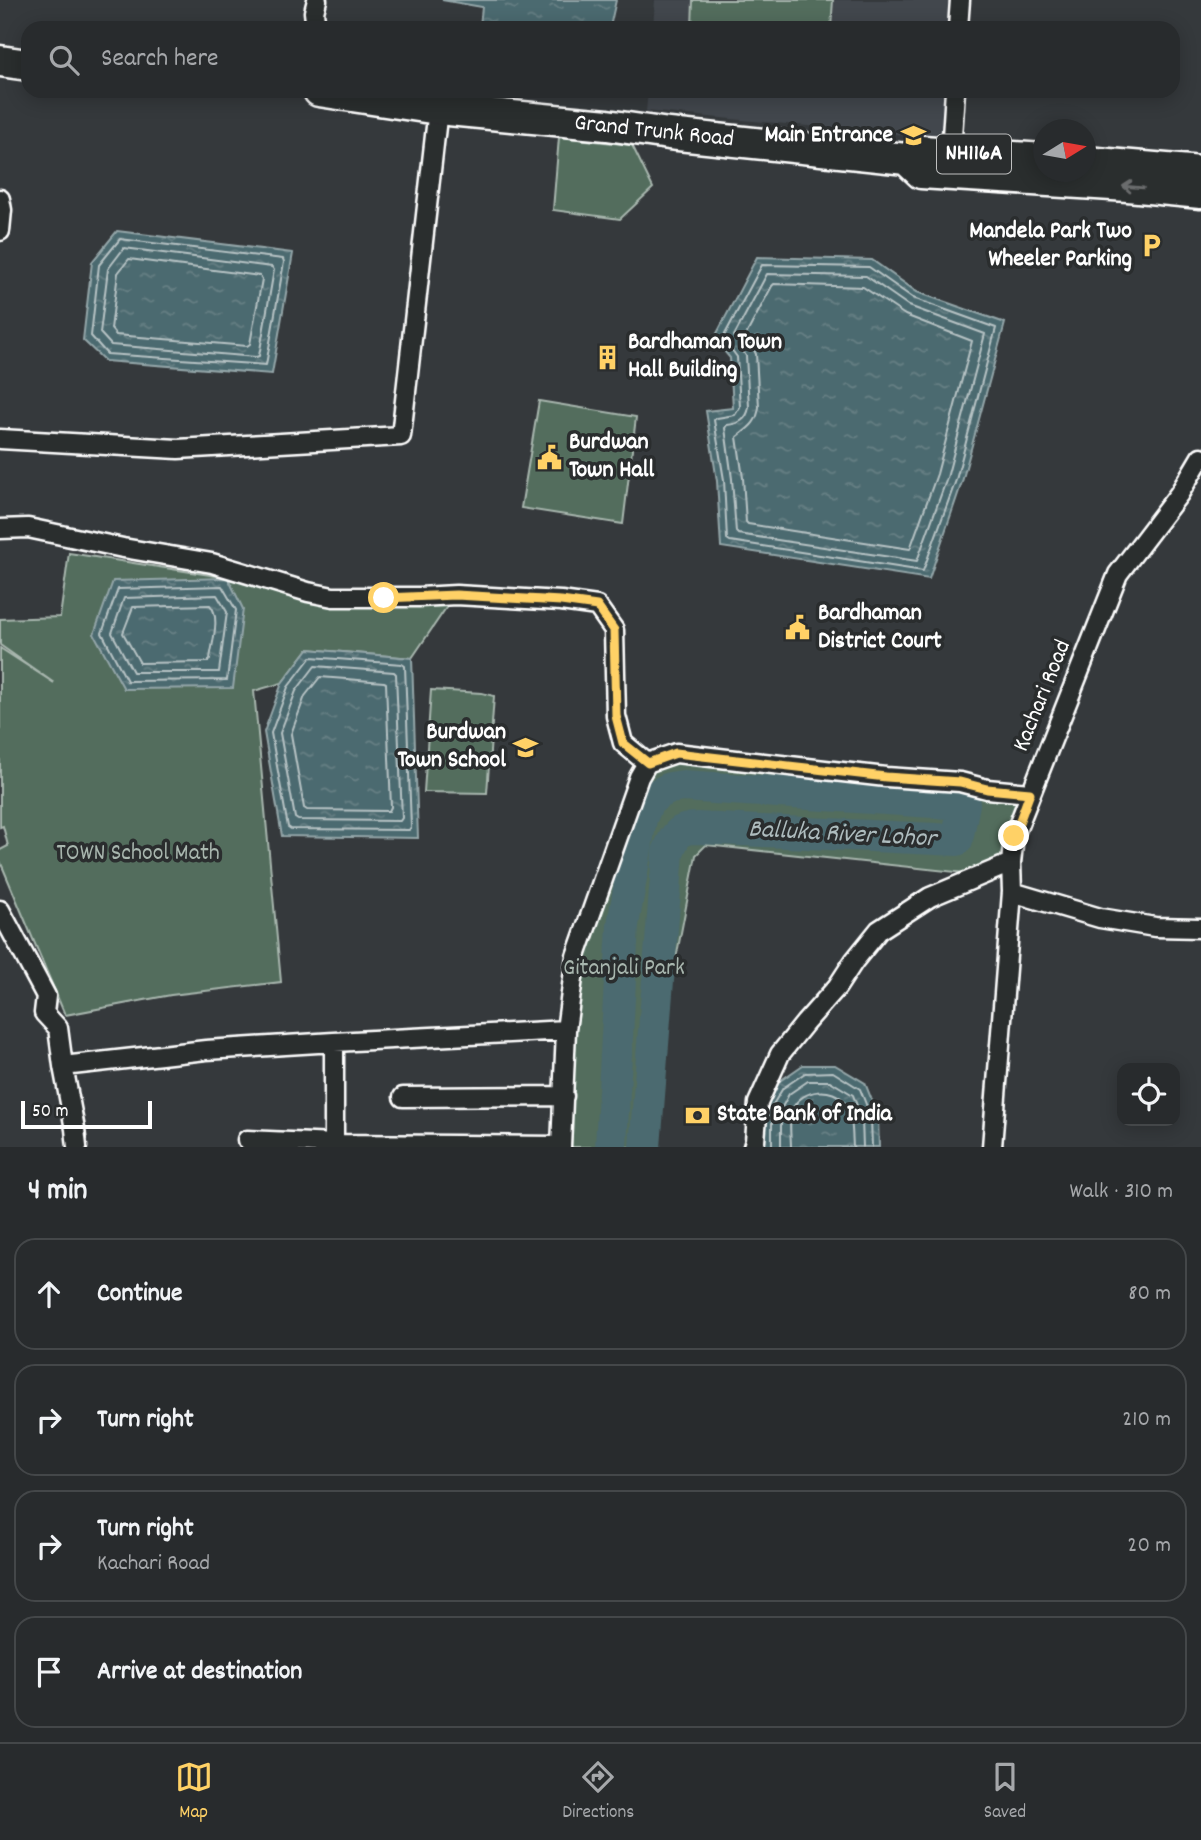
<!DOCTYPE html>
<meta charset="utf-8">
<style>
:root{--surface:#282b2d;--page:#303335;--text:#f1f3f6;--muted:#a5a7aa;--line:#444749;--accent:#ffd166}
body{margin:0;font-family:Dekko,sans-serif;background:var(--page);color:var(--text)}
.controls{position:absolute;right:21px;bottom:21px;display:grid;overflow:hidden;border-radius:14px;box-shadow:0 4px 18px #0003}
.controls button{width:63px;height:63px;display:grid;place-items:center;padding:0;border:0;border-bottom:2px solid var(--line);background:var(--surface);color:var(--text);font:35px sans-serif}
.compass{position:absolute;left:1033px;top:119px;width:63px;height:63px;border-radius:50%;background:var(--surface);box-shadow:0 4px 18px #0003;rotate:79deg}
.scale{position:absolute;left:21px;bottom:18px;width:131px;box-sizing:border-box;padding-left:7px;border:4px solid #fff;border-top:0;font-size:19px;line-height:24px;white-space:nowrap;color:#fff;-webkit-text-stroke:5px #2a2d2e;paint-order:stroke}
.stop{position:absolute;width:21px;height:21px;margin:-16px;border:5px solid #ffd166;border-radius:50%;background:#fff}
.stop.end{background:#ffd166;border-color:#fff;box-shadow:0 2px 7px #0008}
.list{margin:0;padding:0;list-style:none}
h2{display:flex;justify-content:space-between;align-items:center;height:91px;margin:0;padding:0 28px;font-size:30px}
h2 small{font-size:23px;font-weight:400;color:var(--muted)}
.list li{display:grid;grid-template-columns:46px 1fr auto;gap:21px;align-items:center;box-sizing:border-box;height:112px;margin:0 14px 14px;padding:0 14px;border:2px solid var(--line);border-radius:21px}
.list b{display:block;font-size:26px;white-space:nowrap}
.list p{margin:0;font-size:23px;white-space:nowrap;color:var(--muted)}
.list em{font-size:23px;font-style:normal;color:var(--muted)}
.icon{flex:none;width:38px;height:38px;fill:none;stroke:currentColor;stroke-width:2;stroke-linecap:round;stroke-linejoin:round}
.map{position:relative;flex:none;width:1201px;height:1147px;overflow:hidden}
.search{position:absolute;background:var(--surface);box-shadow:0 4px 18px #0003;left:21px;right:21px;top:21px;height:77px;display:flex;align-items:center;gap:18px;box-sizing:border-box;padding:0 24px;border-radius:21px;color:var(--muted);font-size:26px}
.sheet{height:595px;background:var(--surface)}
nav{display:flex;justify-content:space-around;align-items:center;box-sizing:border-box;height:98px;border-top:2px solid var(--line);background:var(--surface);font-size:19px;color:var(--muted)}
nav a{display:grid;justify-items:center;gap:4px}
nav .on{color:var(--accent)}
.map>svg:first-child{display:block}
.built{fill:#42474d}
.green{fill:#526d5d;stroke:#a8b6ae;stroke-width:2}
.water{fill:url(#water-ripples);stroke:#94a6a9;stroke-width:2}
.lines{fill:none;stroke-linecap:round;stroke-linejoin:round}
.shore{stroke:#b7c3c5;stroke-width:2}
.river{stroke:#4c6a6f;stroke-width:32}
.street-casing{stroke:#fff;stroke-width:23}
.highway-casing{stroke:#fff;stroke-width:35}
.street{stroke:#2a2d2e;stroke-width:18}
.highway{stroke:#2a2d2e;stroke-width:30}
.oneway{stroke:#6a6c6d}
.route{stroke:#ffd166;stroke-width:9}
.labels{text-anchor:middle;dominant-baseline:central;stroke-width:7;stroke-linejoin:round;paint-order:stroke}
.shield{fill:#2a2d2e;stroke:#bfc0c0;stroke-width:2}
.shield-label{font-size:23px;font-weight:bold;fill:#fff}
.street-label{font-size:24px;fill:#fff;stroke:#2a2d2e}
.poi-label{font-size:24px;font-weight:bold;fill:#fff;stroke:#2a2d2e;text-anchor:start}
.park-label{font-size:24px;fill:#a8b6ae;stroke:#2a2d2e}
.water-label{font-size:26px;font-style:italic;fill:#aebcbe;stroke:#2a2d2e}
</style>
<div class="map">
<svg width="1201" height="1147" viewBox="0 0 1201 1147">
<defs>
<pattern id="water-ripples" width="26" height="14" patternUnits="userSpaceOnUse" patternTransform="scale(1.75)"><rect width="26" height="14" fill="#4c6a6f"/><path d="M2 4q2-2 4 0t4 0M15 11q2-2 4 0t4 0" fill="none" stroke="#678085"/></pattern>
</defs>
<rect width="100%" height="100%" fill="#35393c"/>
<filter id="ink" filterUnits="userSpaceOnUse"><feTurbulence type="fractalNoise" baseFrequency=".0143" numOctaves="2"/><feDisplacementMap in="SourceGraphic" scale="14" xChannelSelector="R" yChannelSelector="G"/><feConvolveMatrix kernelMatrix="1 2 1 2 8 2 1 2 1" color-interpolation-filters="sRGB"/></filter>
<g filter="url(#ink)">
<!-- built -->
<path class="built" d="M655 0H954L953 28H653Z
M648 91H949L947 139 646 111Z"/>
<!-- green -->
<path class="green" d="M693 0H833L831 28H692Z
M559 137 632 145 653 188 620 219 553 210Z
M539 401 636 417 623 524 521 508Z
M69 553 255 582 332 599 454 596 412 658 308 649 282 683 254 691 281 982 171 995 65 1015 0 861V850L8 846 3 826 0 827V648L54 683 0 645V619L60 617Z
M431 690 482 693 494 696 487 793 424 792Z
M676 753 1030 793 1014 866 993 876 706 845 696 855 657 1057 654 1147H565L576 956 639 777Z"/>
<!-- water -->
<path class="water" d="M442 0H616L610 27 507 28 480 26 482 7Z
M117 231 293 253 272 374 105 361 83 340 92 262Z
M757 257 872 260 917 292 1005 323 962 482 929 579 721 547 717 481 706 411 733 408 730 358 714 339Z
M228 578 243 609 233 688 124 689 94 634 113 581Z
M308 649 412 658 418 838 282 836 264 732 282 683Z
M803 1065H835L865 1083 878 1116 879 1147H765V1104L777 1083Z"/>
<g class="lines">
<!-- shore -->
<path class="shore" d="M120 239 283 259 284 262 266 365 107 354 91 336 99 265Z
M124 248 272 267 274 270 259 356 256 357 111 345 100 333 108 269Z
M129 259 260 276 262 279 250 344 247 346 116 335 111 329 118 273Z
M762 265 869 267 913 298 996 328 956 480 923 571 730 541 727 539 724 480 714 420 717 418 735 415 740 407 737 357 723 338Z
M767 274 866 276 909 306 985 334 947 478 917 561 738 534 736 532 732 479 725 428 727 425C739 424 747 420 749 407L746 356 734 336Z
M774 284 863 287 905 315 972 341 937 474 910 549 748 524 746 522 743 478 737 437C748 428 757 424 759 407L756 354 746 335 772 286Z
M222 586 236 610 227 680 127 681 102 633 118 589Z
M217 595 227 612 219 672H133L112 633 124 598Z
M210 605C221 617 212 643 210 659L208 662 140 663 123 633 133 607Z
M311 657 402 664 405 666 411 827 409 830 291 829 288 827 271 733 288 687Z
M315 666 394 672 396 674 402 818 400 821 298 820 295 818 280 733 296 691Z
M320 677 384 682 386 683 391 807 389 811 307 810 304 808 291 734 305 696Z
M772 1147V1106L783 1088 805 1073 833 1072 860 1089 871 1117 872 1147
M781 1147V1109L789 1094 808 1081H830L853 1095 862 1119 863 1147
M791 1147C791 1135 788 1119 793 1108 802 1089 833 1085 845 1103 853 1116 852 1132 853 1147"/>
<!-- river -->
<path class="river" d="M611 1147 623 925 641 819 648 802 658 794 670 788 683 786 964 804 957 840 698 828C678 828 676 834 668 852L645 1147"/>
<defs>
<path id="street" d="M316 28 314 12 317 0
M958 28 960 0
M951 152 955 91
M0 199 2 210 0 231
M0 439 178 449 401 436 438 109
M0 529 28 528 123 548 212 563 308 592 333 597H419L456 595 561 601 597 606 614 630 616 716 623 743 647 763
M1012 892 1100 918 1155 927 1201 928
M0 910 46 996 44 1013 58 1028 63 1066 75 1129 77 1147
M63 1066 206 1050 334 1042 566 1030 576 956 639 777 647 763 676 753 886 777 960 782 987 789 1030 793
M403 1097 564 1096
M247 1140 334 1144 561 1146
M334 1147V1042
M561 1147 566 1030
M753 1147 755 1141 758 1103 780 1054 805 1023 837 987 854 961 879 930 930 897 1011 863
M992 1147 1012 892 1011 863 1014 836 1118 574 1179 494 1201 457"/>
<path id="highway" d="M0 61 28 65
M319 91 438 109 607 125 669 134 906 159 922 151 1044 159
M906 159 921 173 1128 186 1201 193
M1086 162 1201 172"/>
</defs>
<!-- street casing -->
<use href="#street" class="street-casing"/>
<!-- highway casing -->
<use href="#highway" class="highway-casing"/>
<!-- street -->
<use href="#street" class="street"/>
<!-- highway -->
<use href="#highway" class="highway"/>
</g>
<!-- one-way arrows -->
<defs><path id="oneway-shaft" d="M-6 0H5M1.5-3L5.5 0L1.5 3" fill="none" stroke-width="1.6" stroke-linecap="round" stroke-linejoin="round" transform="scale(1.75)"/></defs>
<use class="oneway" href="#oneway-shaft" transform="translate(1133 187) rotate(-175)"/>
</g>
<g class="lines" filter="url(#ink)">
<!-- route -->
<path class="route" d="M384 598 456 595 561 601 597 606 614 630 616 716 623 743 648 763 676 753 886 777 960 782 987 789 1030 793 1014 836"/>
</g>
<!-- icons -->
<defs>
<symbol id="school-bare" viewBox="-9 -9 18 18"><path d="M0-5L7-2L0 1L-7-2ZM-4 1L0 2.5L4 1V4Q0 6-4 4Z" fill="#ffd166" stroke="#2a2d2e" stroke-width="2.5" paint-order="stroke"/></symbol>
<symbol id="parking-bare" viewBox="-9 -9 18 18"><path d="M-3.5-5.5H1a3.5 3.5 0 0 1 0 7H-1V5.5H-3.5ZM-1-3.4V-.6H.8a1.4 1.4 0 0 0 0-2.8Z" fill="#ffd166" stroke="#2a2d2e" stroke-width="2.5" paint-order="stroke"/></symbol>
<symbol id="building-bare" viewBox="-9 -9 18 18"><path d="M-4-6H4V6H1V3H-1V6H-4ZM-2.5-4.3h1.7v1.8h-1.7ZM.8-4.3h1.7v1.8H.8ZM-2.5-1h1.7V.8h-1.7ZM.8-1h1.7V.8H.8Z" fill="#ffd166" stroke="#2a2d2e" stroke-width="2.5" paint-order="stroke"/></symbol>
<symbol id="civic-bare" viewBox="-9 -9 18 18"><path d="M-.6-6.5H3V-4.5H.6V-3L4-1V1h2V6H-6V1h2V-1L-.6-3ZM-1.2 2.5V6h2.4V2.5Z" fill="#ffd166" stroke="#2a2d2e" stroke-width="2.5" paint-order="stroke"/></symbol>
<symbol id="bank-bare" viewBox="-9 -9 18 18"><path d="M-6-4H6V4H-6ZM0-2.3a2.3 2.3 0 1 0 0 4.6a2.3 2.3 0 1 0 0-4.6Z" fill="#ffd166" stroke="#2a2d2e" stroke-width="2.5" paint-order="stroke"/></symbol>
</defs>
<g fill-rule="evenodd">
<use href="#school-bare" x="896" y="118" width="35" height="35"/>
<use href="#parking-bare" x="1134" y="228" width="35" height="35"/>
<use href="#building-bare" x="590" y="340" width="35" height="35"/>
<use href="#civic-bare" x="532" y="440" width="35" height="35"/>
<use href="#civic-bare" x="780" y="610" width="35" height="35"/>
<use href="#school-bare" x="508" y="730" width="35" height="35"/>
<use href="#bank-bare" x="680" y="1098" width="35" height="35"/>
</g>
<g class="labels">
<!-- shield labels -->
<rect class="shield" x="937" y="134.5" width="74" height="39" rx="5"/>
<g class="shield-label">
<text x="974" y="154">NH116A</text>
</g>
<!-- street labels -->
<g class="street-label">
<text transform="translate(654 132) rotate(6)">Grand Trunk Road</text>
<text transform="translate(1043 696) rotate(-68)">Kachari Road</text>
</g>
<!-- poi labels -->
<g class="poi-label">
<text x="893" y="136" text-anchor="end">Main Entrance</text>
<text x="1132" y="232" text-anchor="end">Mandela Park Two<tspan x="1132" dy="28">Wheeler Parking</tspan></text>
<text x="628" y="343">Bardhaman Town<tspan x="628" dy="28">Hall Building</tspan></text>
<text x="569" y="443">Burdwan<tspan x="569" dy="28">Town Hall</tspan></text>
<text x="818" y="614">Bardhaman<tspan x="818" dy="28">District Court</tspan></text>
<text x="506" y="733" text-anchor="end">Burdwan<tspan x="506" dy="28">Town School</tspan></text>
<text x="717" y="1115">State Bank of India</text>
</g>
<!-- park labels -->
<g class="park-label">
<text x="138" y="854">TOWN School Math</text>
<text x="624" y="969">Gitanjali Park</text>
</g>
<!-- water labels -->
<g class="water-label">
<text transform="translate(842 835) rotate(3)">Balluka River Lohor</text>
</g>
</g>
</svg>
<div class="controls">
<button><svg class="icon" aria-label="locate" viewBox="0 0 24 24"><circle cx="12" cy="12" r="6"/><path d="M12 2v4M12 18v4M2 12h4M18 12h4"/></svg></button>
</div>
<svg class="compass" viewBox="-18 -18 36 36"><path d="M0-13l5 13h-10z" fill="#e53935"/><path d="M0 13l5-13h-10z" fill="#a5a7aa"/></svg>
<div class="scale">50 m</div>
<div class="stop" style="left:384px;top:598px"></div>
<div class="stop end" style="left:1014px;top:836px"></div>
<div class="search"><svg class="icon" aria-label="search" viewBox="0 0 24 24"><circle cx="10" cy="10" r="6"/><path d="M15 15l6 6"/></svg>Search here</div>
</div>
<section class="sheet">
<h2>4 min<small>Walk · 310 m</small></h2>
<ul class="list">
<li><svg class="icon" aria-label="ahead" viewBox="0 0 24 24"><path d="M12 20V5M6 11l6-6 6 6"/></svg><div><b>Continue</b></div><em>80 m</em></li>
<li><svg class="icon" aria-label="right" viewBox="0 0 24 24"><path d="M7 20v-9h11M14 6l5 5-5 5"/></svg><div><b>Turn right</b></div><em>210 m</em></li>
<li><svg class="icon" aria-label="right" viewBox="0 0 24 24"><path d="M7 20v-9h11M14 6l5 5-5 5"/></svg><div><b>Turn right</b><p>Kachari Road</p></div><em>20 m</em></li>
<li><svg class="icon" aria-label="arrive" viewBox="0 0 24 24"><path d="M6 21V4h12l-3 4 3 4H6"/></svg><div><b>Arrive at destination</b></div></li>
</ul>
</section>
<nav>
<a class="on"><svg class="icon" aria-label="map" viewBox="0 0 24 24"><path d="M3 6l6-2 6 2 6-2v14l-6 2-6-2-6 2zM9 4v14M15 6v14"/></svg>Map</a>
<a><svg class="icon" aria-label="directions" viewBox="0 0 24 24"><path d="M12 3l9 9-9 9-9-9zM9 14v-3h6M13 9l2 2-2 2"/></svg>Directions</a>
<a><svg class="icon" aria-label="saved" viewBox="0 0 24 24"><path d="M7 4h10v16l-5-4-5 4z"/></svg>Saved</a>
</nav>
